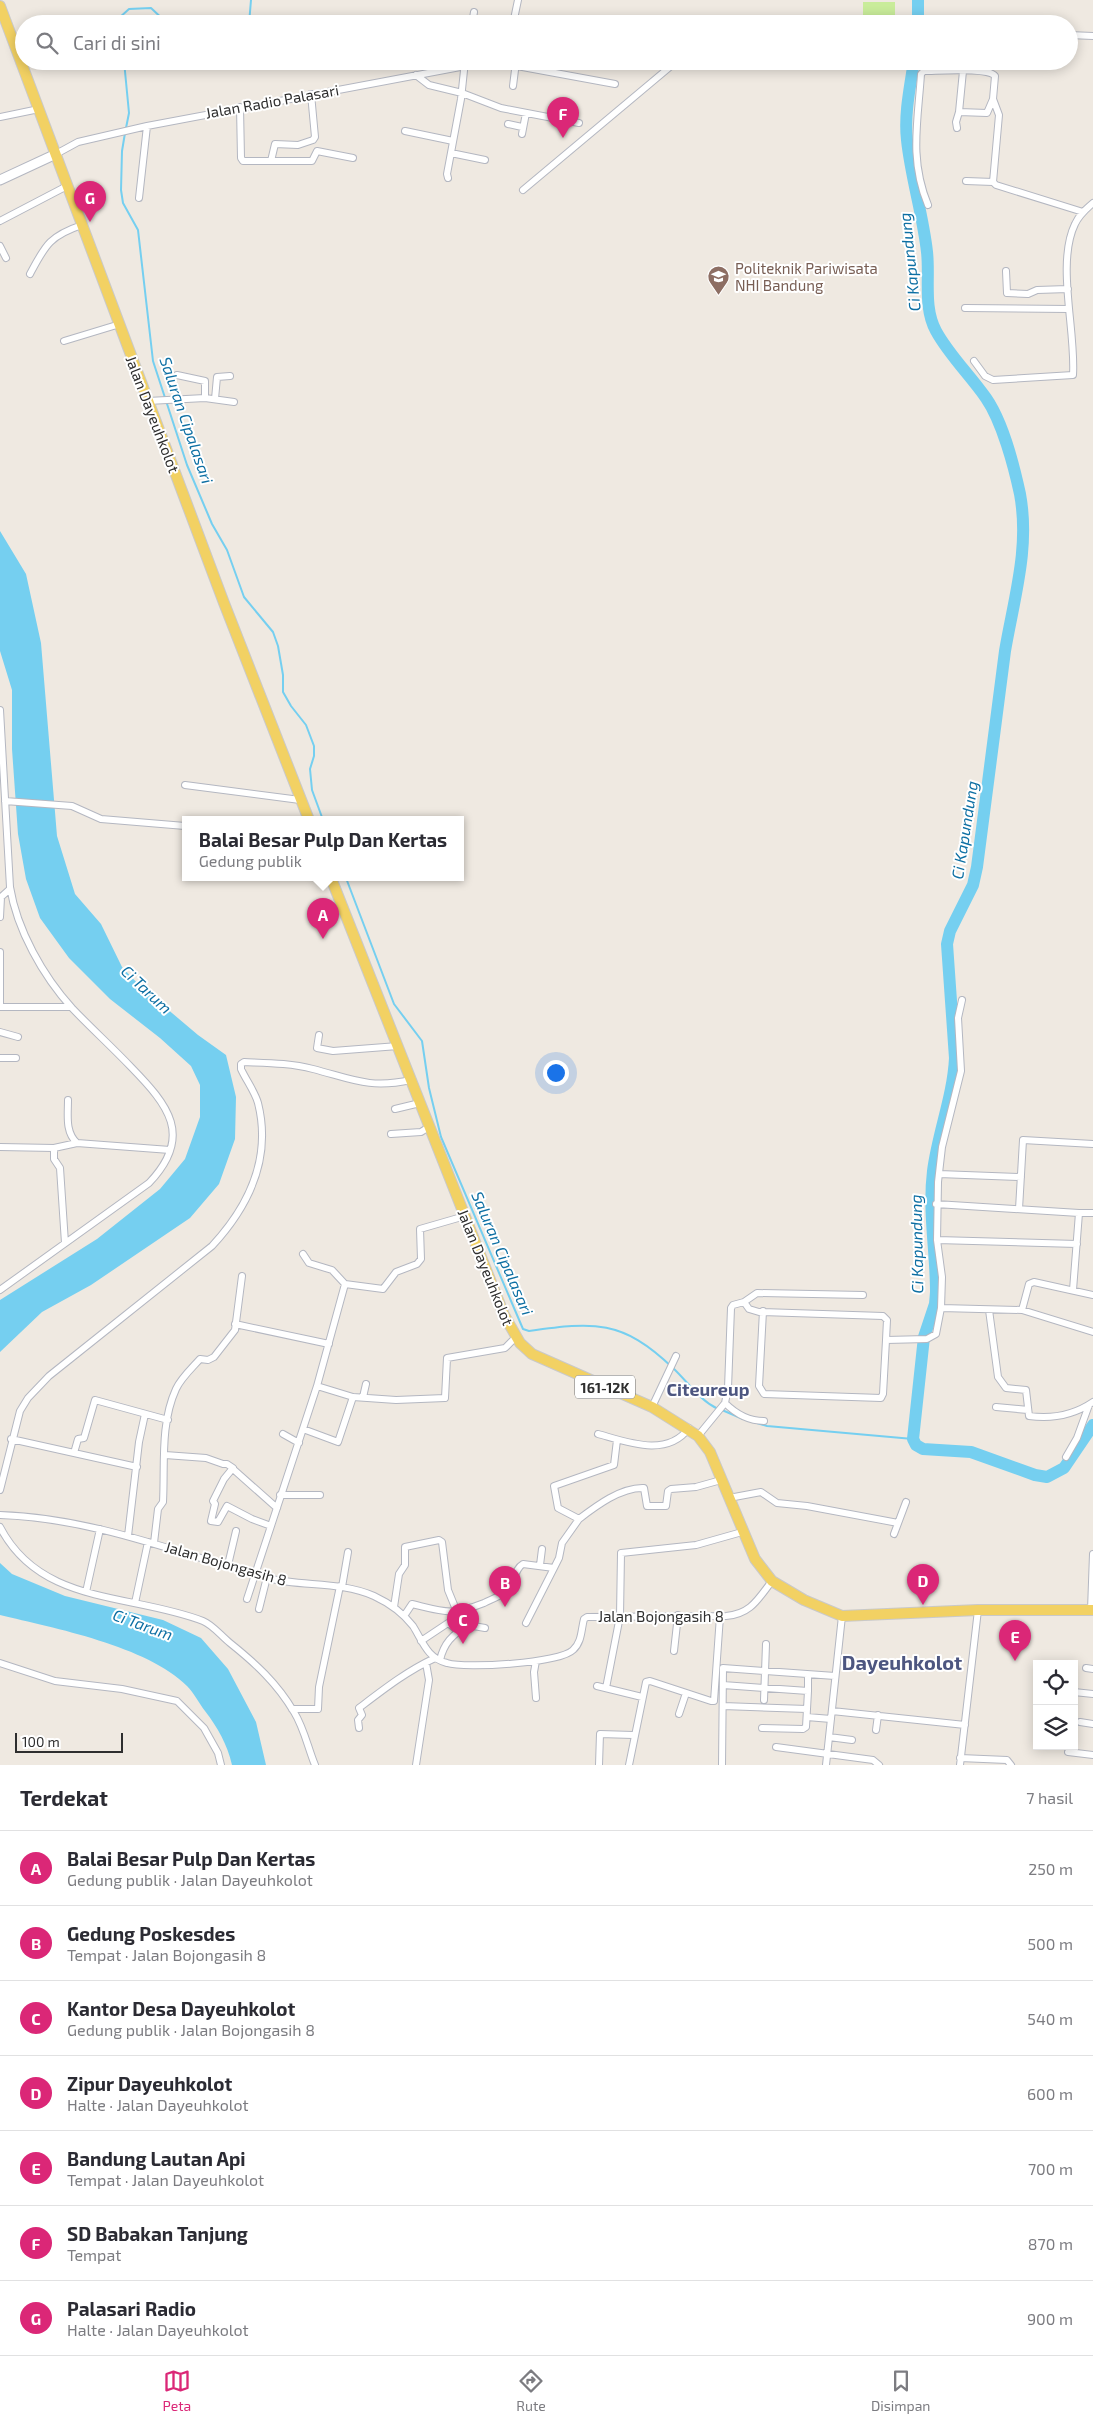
<!DOCTYPE html>
<html lang="id">
<meta charset="utf-8">
<style>
:root{--surface:#fff;--page:#f7f7f7;--text:#2b2b33;--muted:#7c7c81;--line:#e1e1e2;--accent:#db2777}
body{margin:0;font-family:"Exo 2",sans-serif;background:var(--page);color:var(--text)}
.controls{position:absolute;right:15px;bottom:15px;display:grid;overflow:hidden;border-radius:0px;box-shadow:0 2px 12px #0003}
.controls button{width:45px;height:45px;display:grid;place-items:center;padding:0;border:0;border-bottom:1px solid var(--line);background:var(--surface);color:var(--text);font:25px sans-serif}
.scale{position:absolute;left:15px;bottom:12px;width:108px;box-sizing:border-box;padding-left:5px;border:2px solid #2e2e2e;border-top:0;font-size:14px;line-height:18px;white-space:nowrap;color:#2e2e2e;-webkit-text-stroke:4px #fff;paint-order:stroke}
.you{position:absolute;left:555px;top:1072px;width:18px;height:18px;margin:-12px;border:4px solid #fff;border-radius:50%;background:#1a73e8;box-shadow:0 0 0 8px #1a73e833}
.badge{display:grid;place-items:center;width:32px;height:32px;border-radius:50%;background:var(--accent);color:#fff;font-size:16px;font-weight:700}
.pin{position:absolute;translate:-50% -41px;filter:drop-shadow(0 1px 2px #0008)}
.pin::after{content:'';position:absolute;top:26px;width:18px;height:15px;background:inherit;clip-path:polygon(0 0,100% 0,50% 100%)}
.popup{position:absolute;left:182px;top:816px;width:282px;height:65px;box-sizing:border-box;display:grid;place-content:center;border-radius:0px;background:var(--surface);filter:drop-shadow(0 1px 4px #0005);font-size:16px;white-space:nowrap;color:var(--muted)}
.popup b{font-size:19px;color:var(--text)}
.popup::after{content:'';position:absolute;left:50%;top:100%;margin-left:-10px;border:10px solid transparent;border-top-color:var(--surface)}
.list{margin:0;padding:0;list-style:none}
h2{display:flex;justify-content:space-between;align-items:center;height:65px;margin:0;padding:0 20px;font-size:21px}
h2 small{font-size:16px;font-weight:400;color:var(--muted)}
.list li{display:grid;grid-template-columns:32px 1fr auto;gap:15px;align-items:center;box-sizing:border-box;height:75px;padding:0 20px;border-top:1px solid var(--line)}
.list b{display:block;font-size:19px;white-space:nowrap}
.list p{margin:0;font-size:16px;white-space:nowrap;color:var(--muted)}
.list em{font-size:16px;font-style:normal;color:var(--muted)}
.icon{flex:none;width:28px;height:28px;fill:none;stroke:currentColor;stroke-width:2;stroke-linecap:round;stroke-linejoin:round}
.map{position:relative;flex:none;width:1093px;height:1765px;overflow:hidden}
.search{position:absolute;background:var(--surface);box-shadow:0 2px 12px #0003;left:15px;right:15px;top:15px;height:55px;display:flex;align-items:center;gap:12px;box-sizing:border-box;padding:0 18px;border-radius:28px;color:var(--muted);font-size:19px}
.sheet{height:590px;background:var(--surface)}
nav{display:flex;justify-content:space-around;align-items:center;box-sizing:border-box;height:70px;border-top:1px solid var(--line);background:var(--surface);font-size:14px;color:var(--muted)}
nav a{display:grid;justify-items:center;gap:2px}
nav .on{color:var(--accent)}
.map>svg:first-child{display:block}
.pitch{fill:#c9ec9a}
.water{fill:#75cff0}
.lines{fill:none;stroke-linecap:round;stroke-linejoin:round}
.stream{stroke:#75cff0;stroke-width:2}
.river{stroke:#75cff0;stroke-width:12}
.street-casing{stroke:#b4b7c1;stroke-width:8}
.secondary-casing{stroke:#b4b7c1;stroke-width:11}
.primary-casing{stroke:#c9c9c9;stroke-width:12}
.street{stroke:#fff;stroke-width:6}
.secondary{stroke:#fff;stroke-width:9}
.primary{stroke:#f2d163;stroke-width:10}
.labels{text-anchor:middle;dominant-baseline:central;stroke-width:4;stroke-linejoin:round;paint-order:stroke}
.shield{fill:#fff;stroke:#6d6d6d;stroke-width:1}
.shield-label{font-size:14px;font-weight:bold;fill:#2e2e2e}
.street-label{font-size:15px;fill:#2e2e2e;stroke:#fff}
.education-label{font-size:15px;fill:#785e54;stroke:#fff;text-anchor:start}
.water-label{font-size:16px;font-style:italic;fill:#0d6fa3;stroke:#fff}
.quarter-label{font-size:18px;font-weight:bold;fill:#4d5680;stroke:#fff}
.district-label{font-size:20px;font-weight:bold;fill:#4d5680;stroke:#fff}
</style>
<div class="map">
<svg width="1093" height="1765" viewBox="0 0 1093 1765">
<rect width="100%" height="100%" fill="#efe9e1"/>
<!-- pitch -->
<path class="pitch" d="M863 2H895V23H863Z"/>
<!-- water -->
<path class="water" d="M0 531 26 574 41 643 57 836 75 894 101 924 122 967 140 986 198 1035 226 1055 236 1097 235 1139 219 1184 190 1218 91 1285 42 1312 0 1352V1300L97 1239 160 1189 185 1159 200 1117V1085L191 1066 160 1038 110 999 69 958 40 918 26 879 18 834 12 749V690L0 651Z
M0 1563 12 1574 65 1596 163 1620 201 1638 228 1669 256 1722 266 1765H232C227 1744 218 1728 205 1711 199 1703 194 1693 187 1686 147 1646 54 1628 0 1615Z"/>
<g class="lines">
<!-- stream -->
<path class="stream" d="M118 24V19L129 9 151 8 168 24
M249 24 251 0
M124 61 129 113 126 128
M125 133 122 151 121 190 123 203 138 230 153 361 187 465 212 524 227 550 244 597 273 632 278 646 283 675V692L291 706 306 725 314 746V756L310 769 312 790 323 820
M346 878 394 1004 422 1041 429 1088 441 1137 523 1329 529 1331C594 1322 622 1319 673 1368 688 1382 699 1400 718 1409
M722 1410 743 1419
M757 1423 767 1426 913 1439"/>
<!-- river -->
<path class="river" d="M918 0V24
M914 61C910 87 904 115 907 140 911 178 923 215 927 252 930 278 923 307 936 331 949 355 970 375 986 398 1002 421 1014 466 1020 494 1030 548 1014 598 1005 651L977 867 973 885 950 931 947 944 955 1058C953 1097 938 1132 933 1171 928 1212 936 1251 936 1292L935 1304 924 1337 913 1439 916 1445 923 1449 971 1452 1035 1475 1047 1477 1064 1468 1093 1425"/>
<defs>
<path id="street" d="M472 24 474 12
M496 24 497 21
M513 24 518 0
M1069 35 1093 36
M517 66 615 84
M944 70 945 61
M416 75 429 85 462 93 501 108 579 123
M513 86 516 62
M240 107 241 158 243 161H312L317 151 353 158
M959 112 963 71
M0 117 39 109
M508 124 522 127
M405 131 453 141
M522 134 526 113
M451 153 485 160
M56 154 78 142 147 126 492 61
M271 161 275 144 298 145 313 140 315 137 311 94
M448 178 447 174 461 99 465 61
M966 181 993 182 996 185 1083 212
M993 182 999 115 993 99
M523 190 677 61
M139 198 147 126
M928 205C909 159 918 121 921 74L924 71C938 71 988 67 995 76L993 99 987 113 959 112 956 122 957 128
M0 221 67 186
M0 246 6 258
M1006 271 1007 293 1028 294 1037 290 1068 289
M30 274C45 246 49 236 82 225
M965 308 1069 309
M64 341 120 324
M974 361 985 376 993 380 1073 375C1076 331 1056 263 1075 224 1079 215 1086 209 1093 203
M177 375 205 381V398
M215 399 217 377 230 376
M148 401 205 398 234 402
M0 710 10 887C17 930 43 976 72 1008 91 1028 112 1047 131 1067 168 1105 194 1136 149 1183L0 1290
M185 785 300 800
M5 801 72 806 101 819 185 826
M0 917 1 897 10 889
M0 952V1007
M0 1007H71
M0 1032 18 1037
M319 1035 317 1048 333 1051 398 1046
M0 1058H16
M68 1100C68 1115 65 1132 77 1143
M395 1109 420 1103
M391 1134 421 1132 429 1127
M0 1147 54 1148 77 1143 170 1150
M54 1148V1159L60 1168 65 1243
M939 1174 1021 1177
M936 1204 1079 1213 1073 1290
M1019 1209 1023 1140 1093 1144
M1079 1213H1093
M937 1240 1077 1244
M303 1254 309 1263 332 1270 345 1284 383 1289 396 1272 417 1264 421 1259 420 1229 465 1216
M744 1302 757 1293 863 1295
M941 1308 1022 1310 1093 1332
M989 1310 998 1377 1006 1388 1026 1390 1029 1416C1051 1419 1074 1415 1093 1402
M1022 1310 1029 1284 1034 1282 1093 1295
M763 1311 759 1386 764 1394 881 1398 883 1394 886 1340
M235 1324 329 1344
M317 1386 353 1397
M363 1397 366 1384
M725 1403C736 1414 749 1421 764 1421
M652 1407 676 1356
M996 1407 1028 1410
M303 1429 338 1442 353 1397 396 1400 445 1398 447 1358 505 1348 516 1337
M283 1434 299 1443
M598 1434C627 1442 667 1458 689 1428
M698 1436 725 1403 728 1388 731 1308 733 1305 744 1302 749 1309 759 1312 883 1316 887 1320 886 1340 927 1339 936 1334 941 1308 942 1277 937 1240 938 1182 942 1147 961 1071 958 1018 962 1000
M11 1439 137 1467
M74 1453 78 1439 84 1438 95 1400 168 1420
M165 1455 206 1458 223 1464H227L233 1468 224 1479 213 1501 215 1504 211 1521 218 1522 227 1506 252 1519 271 1526
M1066 1457 1077 1438 1089 1405
M233 1469 277 1508
M0 1490 20 1411 28 1398 49 1376 212 1246C249 1206 272 1159 258 1103 255 1092 246 1080 241 1069V1064L244 1062C267 1063 290 1063 313 1069 352 1079 369 1089 411 1080
M280 1495H320
M729 1498 761 1492 777 1503 807 1506 898 1523
M0 1515C93 1518 178 1553 267 1578 303 1587 340 1581 374 1596 389 1603 403 1613 413 1626 423 1642 427 1658 447 1663 466 1669 560 1663 573 1650 582 1642 581 1630 584 1619L587 1617 726 1616C751 1614 758 1599 772 1581
M579 1519C596 1506 621 1487 644 1488L647 1506H666L668 1491 671 1489 696 1487 721 1480
M0 1527C41 1606 131 1593 203 1621 213 1625 221 1636 230 1643 255 1663 277 1683 294 1712 304 1728 308 1748 315 1765
M894 1534 906 1502
M128 1536 139 1442 145 1414
M154 1543 158 1509 163 1502C165 1465 160 1424 176 1389 181 1378 192 1368 200 1359L208 1360 214 1357 235 1330 242 1276
M228 1565 236 1531
M540 1565 542 1549
M554 1568 559 1558 562 1543 579 1519 558 1508 554 1486 614 1465 617 1440
M342 1587 348 1552
M86 1592 100 1529
M247 1599 317 1386 345 1284
M135 1603 148 1542
M394 1607 399 1574 405 1565V1547L439 1540 442 1542 448 1590 457 1612
M259 1609 267 1577
M466 1610 468 1625
M1091 1610 1093 1554
M404 1616 412 1604C445 1612 451 1616 484 1603 492 1599 501 1596 508 1590 515 1583 514 1569 523 1564L554 1568 526 1623
M421 1641 448 1623 458 1631
M674 1651 678 1615
M440 1660C444 1643 452 1635 468 1625L485 1628
M0 1663 55 1681 122 1689 177 1701 204 1728 218 1753 221 1765
M1086 1668 1093 1669
M723 1685 808 1691V1675
M597 1686 642 1697
M606 1688 620 1616 621 1553 696 1545 742 1532
M1074 1692 1093 1694
M536 1698 534 1672 536 1661
M764 1700 766 1644
M723 1706 807 1709 808 1691
M292 1709H318L319 1687 340 1586
M832 1711 965 1725
M679 1714 686 1693
M807 1717 831 1719
M1080 1722 1093 1724
M359 1728 358 1720 362 1715 359 1708C384 1689 407 1671 435 1658
M762 1728 803 1729 806 1727 807 1709
M876 1730 878 1715
M829 1737 852 1740
M776 1747 873 1760 879 1765
M1068 1752 1093 1755
M960 1758 1007 1760 1011 1765
M416 1765 429 1680 426 1663
M599 1765 600 1734 633 1735
M629 1765 646 1682 650 1681 711 1701H714L720 1616
M722 1765 723 1668 835 1676
M826 1765 842 1616
M960 1765 978 1610"/>
<path id="secondary" d="M0 180 56 154"/>
<path id="primary" d="M0 6 224 603 309 820
M331 878 504 1315 520 1343 532 1354 652 1407 698 1436 710 1452 755 1559 772 1581 804 1600 842 1616 978 1610H1093"/>
</defs>
<!-- street casing -->
<use href="#street" class="street-casing"/>
<!-- secondary casing -->
<use href="#secondary" class="secondary-casing"/>
<!-- primary casing -->
<use href="#primary" class="primary-casing"/>
<!-- street -->
<use href="#street" class="street"/>
<!-- secondary -->
<use href="#secondary" class="secondary"/>
<!-- primary -->
<use href="#primary" class="primary"/>
</g>
<!-- icons -->
<defs>
<symbol id="university-pin" viewBox="-11 -11 22 30"><path d="M0 17L-7.5 6A9.5 9.5 0 1 1 7.5 6Z" fill="#8d6e63" stroke="#fff"/><path d="M0-5L7-2L0 1L-7-2ZM-4 1L0 2.5L4 1V4Q0 6-4 4Z" fill="#fff"/></symbol>
</defs>
<g fill-rule="evenodd">
<use href="#university-pin" x="706" y="264" width="25" height="34"/>
</g>
<g class="labels">
<!-- shield labels -->
<rect class="shield" x="575" y="1375.5" width="60" height="23" rx="4"/>
<g class="shield-label">
<text x="605" y="1387">161-12K</text>
</g>
<!-- street labels -->
<g class="street-label">
<text transform="translate(272 101) rotate(-10)">Jalan Radio Palasari</text>
<text transform="translate(153 414) rotate(69)">Jalan Dayeuhkolot</text>
<text transform="translate(486 1267) rotate(68)">Jalan Dayeuhkolot</text>
<text transform="translate(226 1563) rotate(16)">Jalan Bojongasih 8</text>
<text x="661" y="1616">Jalan Bojongasih 8</text>
</g>
<!-- education labels -->
<g class="education-label">
<text x="735" y="268">Politeknik Pariwisata<tspan x="735" dy="17">NHI Bandung</tspan></text>
</g>
<!-- water labels -->
<g class="water-label">
<text transform="translate(909 262) rotate(-96)">Ci Kapundung</text>
<text transform="translate(187 420) rotate(71)">Saluran Cipalasari</text>
<text transform="translate(964 830) rotate(-81)">Ci Kapundung</text>
<text transform="translate(147 989) rotate(43)">Ci Tarum</text>
<text transform="translate(916 1244) rotate(-91)">Ci Kapundung</text>
<text transform="translate(503 1253) rotate(67)">Saluran Cipalasari</text>
<text transform="translate(143 1624) rotate(20)">Ci Tarum</text>
</g>
<!-- quarter labels -->
<g class="quarter-label">
<text x="708" y="1389">Citeureup</text>
</g>
<!-- district labels -->
<g class="district-label">
<text x="902" y="1662">Dayeuhkolot</text>
</g>
</g>
</svg>
<div class="controls">
<button><svg class="icon" aria-label="locate" viewBox="0 0 24 24"><circle cx="12" cy="12" r="6"/><path d="M12 2v4M12 18v4M2 12h4M18 12h4"/></svg></button>
<button><svg class="icon" aria-label="layers" viewBox="0 0 24 24"><path d="M12 4l9 5-9 5-9-5zM3 14l9 5 9-5"/></svg></button>
</div>
<div class="scale">100 m</div>
<div class="you"></div>
<div class="pin badge" style="left:323px;top:939px">A</div>
<div class="popup"><b>Balai Besar Pulp Dan Kertas</b>Gedung publik</div>
<div class="pin badge" style="left:505px;top:1607px">B</div>
<div class="pin badge" style="left:463px;top:1644px">C</div>
<div class="pin badge" style="left:923px;top:1605px">D</div>
<div class="pin badge" style="left:1015px;top:1661px">E</div>
<div class="pin badge" style="left:563px;top:138px">F</div>
<div class="pin badge" style="left:90px;top:222px">G</div>
<div class="search"><svg class="icon" aria-label="search" viewBox="0 0 24 24"><circle cx="10" cy="10" r="6"/><path d="M15 15l6 6"/></svg>Cari di sini</div>
</div>
<section class="sheet">
<h2>Terdekat<small>7 hasil</small></h2>
<ul class="list">
<li><span class="badge">A</span><div><b>Balai Besar Pulp Dan Kertas</b><p>Gedung publik · Jalan Dayeuhkolot</p></div><em>250 m</em></li>
<li><span class="badge">B</span><div><b>Gedung Poskesdes</b><p>Tempat · Jalan Bojongasih 8</p></div><em>500 m</em></li>
<li><span class="badge">C</span><div><b>Kantor Desa Dayeuhkolot</b><p>Gedung publik · Jalan Bojongasih 8</p></div><em>540 m</em></li>
<li><span class="badge">D</span><div><b>Zipur Dayeuhkolot</b><p>Halte · Jalan Dayeuhkolot</p></div><em>600 m</em></li>
<li><span class="badge">E</span><div><b>Bandung Lautan Api</b><p>Tempat · Jalan Dayeuhkolot</p></div><em>700 m</em></li>
<li><span class="badge">F</span><div><b>SD Babakan Tanjung</b><p>Tempat</p></div><em>870 m</em></li>
<li><span class="badge">G</span><div><b>Palasari Radio</b><p>Halte · Jalan Dayeuhkolot</p></div><em>900 m</em></li>
</ul>
</section>
<nav>
<a class="on"><svg class="icon" aria-label="map" viewBox="0 0 24 24"><path d="M3 6l6-2 6 2 6-2v14l-6 2-6-2-6 2zM9 4v14M15 6v14"/></svg>Peta</a>
<a><svg class="icon" aria-label="directions" viewBox="0 0 24 24"><path d="M12 3l9 9-9 9-9-9zM9 14v-3h6M13 9l2 2-2 2"/></svg>Rute</a>
<a><svg class="icon" aria-label="saved" viewBox="0 0 24 24"><path d="M7 4h10v16l-5-4-5 4z"/></svg>Disimpan</a>
</nav>
